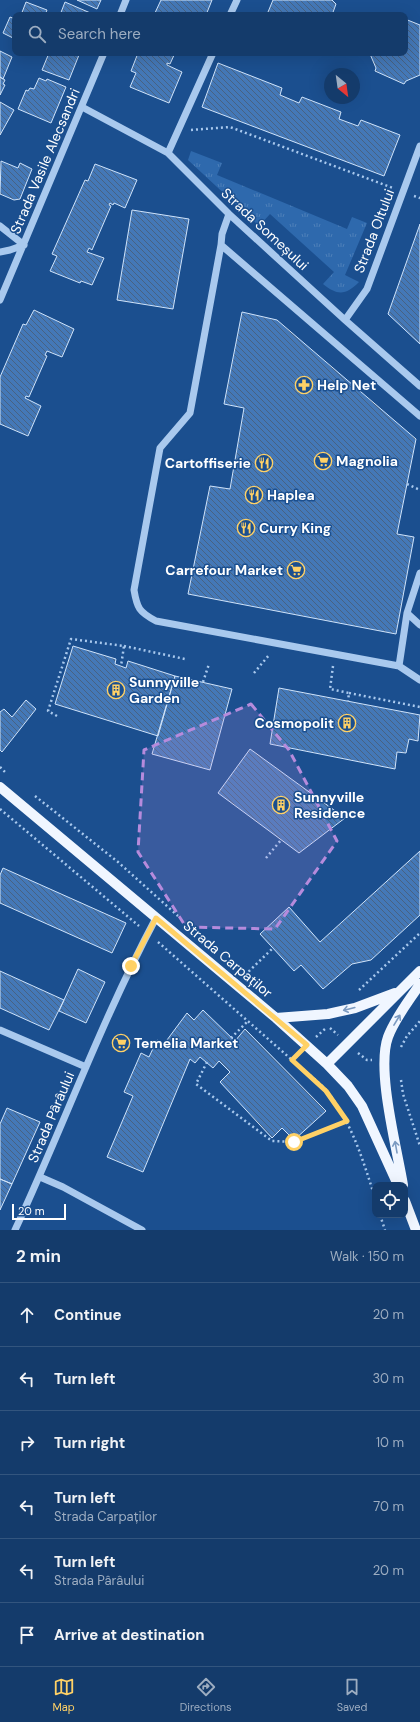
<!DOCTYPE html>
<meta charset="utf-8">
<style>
:root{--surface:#143b6b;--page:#214673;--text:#f1f3f6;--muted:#9dadc1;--line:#33557e;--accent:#ffd166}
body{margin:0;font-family:"DM Sans",sans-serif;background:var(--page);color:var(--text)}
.controls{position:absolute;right:12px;bottom:12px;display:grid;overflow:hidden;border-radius:8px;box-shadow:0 4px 16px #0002}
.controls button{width:36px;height:36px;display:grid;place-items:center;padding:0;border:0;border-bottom:1px solid var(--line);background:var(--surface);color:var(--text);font:20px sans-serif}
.compass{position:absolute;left:324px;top:68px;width:36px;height:36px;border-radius:50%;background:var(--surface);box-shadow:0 4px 16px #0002;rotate:151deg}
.scale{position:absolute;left:12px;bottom:10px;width:54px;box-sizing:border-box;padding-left:4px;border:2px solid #fff;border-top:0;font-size:11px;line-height:14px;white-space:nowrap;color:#fff;-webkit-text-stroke:3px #1b4f8f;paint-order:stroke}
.stop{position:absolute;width:12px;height:12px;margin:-9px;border:3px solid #ffd166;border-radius:50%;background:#fff}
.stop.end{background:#ffd166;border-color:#fff;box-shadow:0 1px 4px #0008}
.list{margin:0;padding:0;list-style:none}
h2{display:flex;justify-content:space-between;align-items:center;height:52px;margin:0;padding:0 16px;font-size:17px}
h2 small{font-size:13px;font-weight:400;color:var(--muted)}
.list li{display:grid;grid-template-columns:26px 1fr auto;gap:12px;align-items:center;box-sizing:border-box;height:64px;padding:0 16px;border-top:1px solid var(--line)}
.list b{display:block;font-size:15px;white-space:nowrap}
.list p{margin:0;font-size:13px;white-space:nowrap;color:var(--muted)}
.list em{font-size:13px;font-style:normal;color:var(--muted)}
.icon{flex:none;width:22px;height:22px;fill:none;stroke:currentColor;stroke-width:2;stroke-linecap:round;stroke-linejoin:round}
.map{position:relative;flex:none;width:420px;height:1230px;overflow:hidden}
.search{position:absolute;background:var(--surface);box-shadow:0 4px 16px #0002;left:12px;right:12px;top:12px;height:44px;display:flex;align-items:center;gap:10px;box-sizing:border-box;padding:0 14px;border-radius:8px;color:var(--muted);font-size:15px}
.sheet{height:436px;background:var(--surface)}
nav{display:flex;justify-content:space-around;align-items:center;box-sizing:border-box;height:56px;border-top:1px solid var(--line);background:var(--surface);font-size:11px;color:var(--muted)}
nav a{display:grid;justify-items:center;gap:2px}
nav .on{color:var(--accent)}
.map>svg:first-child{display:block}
.grass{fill:url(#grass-tufts)}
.building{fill:url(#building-back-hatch);stroke:#cfe3fa}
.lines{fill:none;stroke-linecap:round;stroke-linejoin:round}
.path{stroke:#a9c9ee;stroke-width:2.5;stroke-dasharray:2 3;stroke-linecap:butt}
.minor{stroke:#a9c9ee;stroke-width:7}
.major{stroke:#f0f6ff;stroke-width:10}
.oneway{stroke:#7b9ac1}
.route{stroke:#ffd166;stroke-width:5}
.marked{fill:#b68bdc;fill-opacity:0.2;stroke:#b68bdc;stroke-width:3;stroke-dasharray:8 5;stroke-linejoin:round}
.labels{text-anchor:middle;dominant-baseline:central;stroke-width:3;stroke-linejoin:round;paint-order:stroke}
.street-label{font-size:14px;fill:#fff;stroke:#1b4f8f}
.poi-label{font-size:14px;font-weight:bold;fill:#fff;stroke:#1b4f8f;text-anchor:start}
</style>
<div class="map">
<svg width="420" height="1230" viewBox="0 0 420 1230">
<defs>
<pattern id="grass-tufts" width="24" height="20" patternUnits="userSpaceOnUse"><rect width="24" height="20" fill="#2e69ad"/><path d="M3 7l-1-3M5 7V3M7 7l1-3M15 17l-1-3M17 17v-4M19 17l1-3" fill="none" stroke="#4d80b9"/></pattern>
<pattern id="building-back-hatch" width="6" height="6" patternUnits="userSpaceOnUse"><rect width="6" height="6" fill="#4478b7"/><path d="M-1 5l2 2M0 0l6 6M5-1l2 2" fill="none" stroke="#486282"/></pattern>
</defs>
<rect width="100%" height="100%" fill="#1b4f8f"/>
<!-- grass -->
<path class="grass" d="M191 151 222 163 217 175 347 229 352 217 367 223 345 275 359 282C346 295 338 296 323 284L334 272 270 214 259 226 188 160Z"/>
<!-- building -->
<path class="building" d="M77 0H101L97 9Z
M161 0H212L206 15H154Z
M273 0H332L336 4 332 15H271L268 12Z
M26 2 47 10 45 15H21Z
M65 2 95 15H60Z
M10 17 15 19V34L13 38 3 33Z
M405 19 420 25V75L406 81 404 84 375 71 376 68 370 54 367 53H405Z
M0 51 12 57 3 79 0 77Z
M49 53H74L79 55 69 80 42 70Z
M138 53H175L170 64 167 63V65L182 72 169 103 130 87 136 73 131 71Z
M218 63 282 88 280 95 299 103 302 97 341 112 339 119 358 126 361 120 400 135 384 176 202 107Z
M0 77 5 80 3 84 5 85 0 95Z
M39 78 46 81 47 79 66 87 51 123 18 109 26 90 28 91 30 88 34 89Z
M0 102 14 110 0 135Z
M1 161 18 168 20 163 32 169 20 199 14 200 0 194Z
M95 164 137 180 125 208 114 203 113 205 110 203 109 205 111 206 92 250 89 248 87 252 104 258 92 285 81 281 80 283 50 271 57 256 52 254 85 180 88 181Z
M132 210 189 219 173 309 117 300Z
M420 224V344L388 314Z
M34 310 74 329 62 357 47 351 45 355 47 356 29 397 26 396 25 398 41 406 28 436 0 424V377L23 324 26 325Z
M242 312 277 320 416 439 397 534 414 537 396 634 188 594 210 486 230 489 244 408 224 404Z
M73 646 116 659 115 664 126 668 128 661 175 676 158 736 55 704Z
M175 676 232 689 210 770 152 754Z
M279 688 420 715 418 741 409 739 406 753 397 752 395 769 270 744Z
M26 700 36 709 2 752 0 750V712L4 709 12 717Z
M250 749 345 818 299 853 218 793Z
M420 851V915L371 960 352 964 323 989 301 965 294 971 260 934 289 907 320 942Z
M3 868 126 923 112 953 0 903V875Z
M78 969 105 982 86 1023 59 1011Z
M0 971 64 1000 49 1030 0 1008Z
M203 1010 235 1041 245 1029 326 1111 294 1140 282 1128 272 1138 220 1082 230 1072 219 1061 213 1068 200 1057 195 1063 190 1059 143 1172 107 1157 133 1096 124 1092 141 1053 149 1057 157 1040 164 1044 187 1013 194 1020Z
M7 1108 40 1122 12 1184 0 1179V1124Z
M0 1179 12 1184 0 1210Z"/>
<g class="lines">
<!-- path -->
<path class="path" d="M191 130 230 127 393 188
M414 196 420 198
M407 484 420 490
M124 646 185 659
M333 666 330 689 349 693 348 701
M254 673 269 655
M203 682 209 664
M349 693 420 707
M57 716 48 711 71 639 124 646 121 666
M0 767 7 774
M35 796 118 862 178 916
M0 809 139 926
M266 858 281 840
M158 942 292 1060
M245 975 273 948
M359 990 420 933
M330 1028 338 1035
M316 1037 326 1028
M231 1038 248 1021
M401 1047 407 1036 420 1021
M358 1053 367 1060H372
M297 1056 292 1060C303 1070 317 1080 327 1091 352 1123 363 1160 375 1198
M207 1062 196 1084 272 1141 295 1142 347 1121
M401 1080 403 1094 420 1146
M380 1215 385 1230"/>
<!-- minor -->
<path class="minor" d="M120 15 126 0
M230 15 237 0
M82 107 168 153 229 214 345 320 420 386
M168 153 213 53
M229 214 222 234 221 245 420 416
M0 226 24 245
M221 245 190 413 160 448 134 590C137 608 139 612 156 621L399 666 420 680
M0 252 10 250 24 245
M0 300 104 53
M345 320 367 289 420 146
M420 573 407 613 420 625
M399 666 407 613
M0 1030 86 1067
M40 1177 63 1187 142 1230
M15 1230C63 1127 102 1019 156 918"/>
<!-- major -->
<path class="major" d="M0 787 276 1018 327 1064 348 1086 362 1106 398 1185
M276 1018 328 1014 355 1008 395 993
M327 1064 420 971
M403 1185C397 1148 376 1070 388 1037 395 1018 409 1001 420 984
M405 1201 416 1230"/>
</g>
<!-- one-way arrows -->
<defs><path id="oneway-shaft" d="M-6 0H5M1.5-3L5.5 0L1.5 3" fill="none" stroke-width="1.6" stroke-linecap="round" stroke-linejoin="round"/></defs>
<g class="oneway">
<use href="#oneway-shaft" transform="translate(349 1009) rotate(166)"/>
<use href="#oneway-shaft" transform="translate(397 1020) rotate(-59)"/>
<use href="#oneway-shaft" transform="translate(396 1147) rotate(-100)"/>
</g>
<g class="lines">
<!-- route -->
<path class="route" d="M131 966 156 918 307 1045 292 1060 326 1091 347 1121 294 1142"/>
</g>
<!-- marked area -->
<path class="marked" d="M251 704 289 750 337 841 275 929 186 927 138 852 144 750Z"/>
<!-- icons -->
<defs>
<symbol id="pharmacy-ring" viewBox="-11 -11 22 22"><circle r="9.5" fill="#1b4f8f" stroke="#ffd166" stroke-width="1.5"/><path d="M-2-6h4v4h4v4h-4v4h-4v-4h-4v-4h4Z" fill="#ffd166"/></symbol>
<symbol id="supermarket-ring" viewBox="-11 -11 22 22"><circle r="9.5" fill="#1b4f8f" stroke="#ffd166" stroke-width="1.5"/><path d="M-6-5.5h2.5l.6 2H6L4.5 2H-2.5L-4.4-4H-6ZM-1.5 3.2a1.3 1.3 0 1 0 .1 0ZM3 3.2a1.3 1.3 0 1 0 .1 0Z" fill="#ffd166"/></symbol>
<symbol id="restaurant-ring" viewBox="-11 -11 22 22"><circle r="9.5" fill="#1b4f8f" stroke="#ffd166" stroke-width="1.5"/><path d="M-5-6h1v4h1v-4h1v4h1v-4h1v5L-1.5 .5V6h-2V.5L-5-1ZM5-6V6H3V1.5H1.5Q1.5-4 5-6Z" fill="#ffd166"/></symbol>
<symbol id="building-ring" viewBox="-11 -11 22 22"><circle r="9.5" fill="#1b4f8f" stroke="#ffd166" stroke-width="1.5"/><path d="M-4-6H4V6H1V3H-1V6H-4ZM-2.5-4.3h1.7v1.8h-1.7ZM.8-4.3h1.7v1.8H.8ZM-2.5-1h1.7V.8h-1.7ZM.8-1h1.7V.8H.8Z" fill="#ffd166"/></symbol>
</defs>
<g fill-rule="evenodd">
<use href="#pharmacy-ring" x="294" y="375" width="20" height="20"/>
<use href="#supermarket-ring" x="313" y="451" width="20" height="20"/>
<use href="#restaurant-ring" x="254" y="453" width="20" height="20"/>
<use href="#restaurant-ring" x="244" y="485" width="20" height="20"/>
<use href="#restaurant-ring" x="236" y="518" width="20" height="20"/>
<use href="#supermarket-ring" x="286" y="560" width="20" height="20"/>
<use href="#building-ring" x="106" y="680" width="20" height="20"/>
<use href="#building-ring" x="337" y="713" width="20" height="20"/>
<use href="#building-ring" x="271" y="795" width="20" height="20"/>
<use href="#supermarket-ring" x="111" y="1033" width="20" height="20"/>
</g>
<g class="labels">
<!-- street labels -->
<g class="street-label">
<text transform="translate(45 161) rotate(-67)">Strada Vasile Alecsandri</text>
<text transform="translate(265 229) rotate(43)">Strada Someșului</text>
<text transform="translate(374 231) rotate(-69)">Strada Oltului</text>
<text transform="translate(228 959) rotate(40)">Strada Carpaților</text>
<text transform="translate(51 1117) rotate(-67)">Strada Pârâului</text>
</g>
<!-- poi labels -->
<g class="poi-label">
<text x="317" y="385">Help Net</text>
<text x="336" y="461">Magnolia</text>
<text x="251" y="463" text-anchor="end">Cartoffiserie</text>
<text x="267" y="495">Haplea</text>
<text x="259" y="528">Curry King</text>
<text x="283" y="570" text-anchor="end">Carrefour Market</text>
<text x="129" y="682">Sunnyville<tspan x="129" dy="16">Garden</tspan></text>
<text x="334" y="723" text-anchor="end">Cosmopolit</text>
<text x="294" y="797">Sunnyville<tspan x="294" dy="16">Residence</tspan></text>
<text x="134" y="1043">Temelia Market</text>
</g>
</g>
</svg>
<div class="controls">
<button><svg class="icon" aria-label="locate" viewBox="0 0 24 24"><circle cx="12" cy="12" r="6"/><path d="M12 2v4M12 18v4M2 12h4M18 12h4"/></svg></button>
</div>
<svg class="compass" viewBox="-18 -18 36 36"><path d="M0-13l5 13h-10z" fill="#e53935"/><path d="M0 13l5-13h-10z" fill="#9dadc1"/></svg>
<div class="scale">20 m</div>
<div class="stop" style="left:294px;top:1142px"></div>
<div class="stop end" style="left:131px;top:966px"></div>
<div class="search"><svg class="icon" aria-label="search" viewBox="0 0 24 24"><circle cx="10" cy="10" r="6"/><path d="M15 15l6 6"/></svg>Search here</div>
</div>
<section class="sheet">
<h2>2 min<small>Walk · 150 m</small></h2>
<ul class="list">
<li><svg class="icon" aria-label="ahead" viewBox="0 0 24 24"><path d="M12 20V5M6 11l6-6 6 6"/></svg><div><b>Continue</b></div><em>20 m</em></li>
<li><svg class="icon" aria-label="left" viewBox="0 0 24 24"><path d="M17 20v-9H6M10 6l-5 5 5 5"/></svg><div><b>Turn left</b></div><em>30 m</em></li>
<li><svg class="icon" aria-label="right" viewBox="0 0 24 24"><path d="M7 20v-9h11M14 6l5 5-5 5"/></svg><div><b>Turn right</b></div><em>10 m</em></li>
<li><svg class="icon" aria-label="left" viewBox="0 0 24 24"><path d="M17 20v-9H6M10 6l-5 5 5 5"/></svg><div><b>Turn left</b><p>Strada Carpaților</p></div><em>70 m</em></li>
<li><svg class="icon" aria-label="left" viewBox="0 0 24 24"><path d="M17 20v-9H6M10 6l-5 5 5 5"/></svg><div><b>Turn left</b><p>Strada Pârâului</p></div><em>20 m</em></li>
<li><svg class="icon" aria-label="arrive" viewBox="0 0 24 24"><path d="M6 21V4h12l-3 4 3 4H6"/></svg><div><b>Arrive at destination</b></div></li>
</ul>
</section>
<nav>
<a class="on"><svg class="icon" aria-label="map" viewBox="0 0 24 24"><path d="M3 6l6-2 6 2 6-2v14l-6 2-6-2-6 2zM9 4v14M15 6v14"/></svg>Map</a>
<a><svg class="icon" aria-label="directions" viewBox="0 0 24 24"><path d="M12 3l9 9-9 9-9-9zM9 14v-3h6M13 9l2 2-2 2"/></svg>Directions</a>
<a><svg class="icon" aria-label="saved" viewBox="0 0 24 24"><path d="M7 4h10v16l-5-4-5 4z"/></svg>Saved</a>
</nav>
